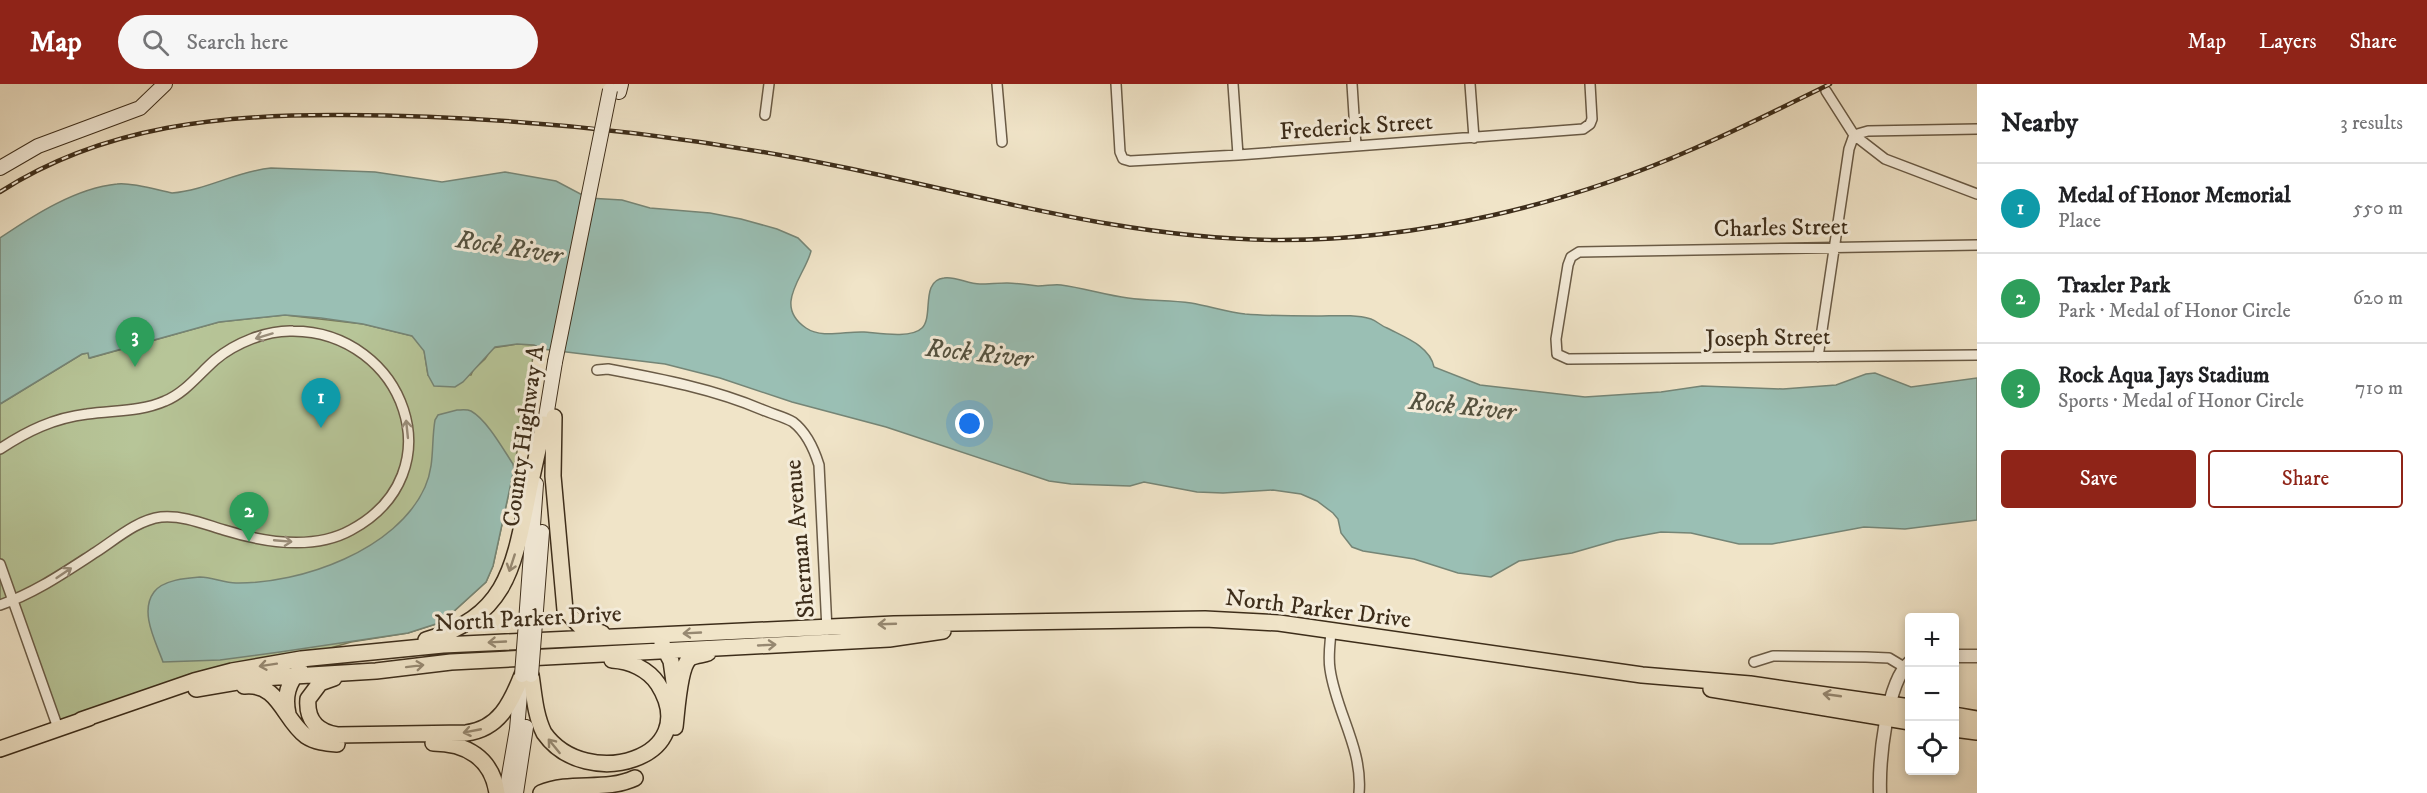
<!DOCTYPE html>
<meta charset="utf-8">
<style>
:root{--surface:#fff;--page:#f6f6f6;--text:#202124;--muted:#757577;--line:#e0e0e0;--accent:#8f2418}
body{margin:0;font-family:"IM FELL DW Pica",serif;background:var(--page);color:var(--text)}
.controls{position:absolute;right:18px;bottom:18px;display:grid;overflow:hidden;border-radius:6px;box-shadow:0 3px 9px #0003}
.controls button{width:54px;height:54px;display:grid;place-items:center;padding:0;border:0;border-bottom:2px solid var(--line);background:var(--surface);color:var(--text);font:30px sans-serif}
.you{position:absolute;left:970px;top:340px;width:21px;height:21px;margin:-15px;border:4px solid #fff;border-radius:50%;background:#1a73e8;box-shadow:0 0 0 9px #1a73e833}
.badge{display:grid;place-items:center;width:39px;height:39px;border-radius:50%;background:var(--accent);color:#fff;font-size:20px;font-weight:700}
.pin{position:absolute;translate:-50% -50px;filter:drop-shadow(0 2px 3px #0008)}
.pin::after{content:'';position:absolute;top:32px;width:21px;height:18px;background:inherit;clip-path:polygon(0 0,100% 0,50% 100%)}
.list{margin:0;padding:0;list-style:none}
h2{display:flex;justify-content:space-between;align-items:center;height:78px;margin:0;padding:0 24px;font-size:26px}
h2 small{font-size:20px;font-weight:400;color:var(--muted)}
.list li{display:grid;grid-template-columns:39px 1fr auto;gap:18px;align-items:center;box-sizing:border-box;height:90px;padding:0 24px;border-top:2px solid var(--line)}
.list b{display:block;font-size:22px;white-space:nowrap}
.list p{margin:0;font-size:20px;white-space:nowrap;color:var(--muted)}
.list em{font-size:20px;font-style:normal;color:var(--muted)}
.actions{display:flex;gap:12px;padding:18px 24px}
.actions a{flex:1;padding:14px 0;border:2px solid var(--accent);border-radius:6px;text-align:center;font-size:21px;color:var(--accent)}
.actions .main{background:var(--accent);color:#fff}
.icon{flex:none;width:33px;height:33px;fill:none;stroke:currentColor;stroke-width:2;stroke-linecap:round;stroke-linejoin:round}
.map{position:relative;flex:none;width:1977px;height:709px;overflow:hidden}
header{display:flex;align-items:center;gap:36px;box-sizing:border-box;height:84px;padding:0 30px;background:var(--accent);color:#fff}
header strong{font-size:28px}
nav{display:flex;gap:33px;margin-inline-start:auto;font-size:21px}
.search{width:420px;height:54px;background:var(--page);display:flex;align-items:center;gap:15px;box-sizing:border-box;padding:0 21px;border-radius:33px;color:var(--muted);font-size:22px}
main{display:flex}
aside{flex:1;background:var(--surface)}
.map>svg:first-child{display:block}
.green{fill:#b7c598;stroke:#7a7959;stroke-width:1.5}
.water{fill:#9abfb4;stroke:#758576;stroke-width:1.5}
.lines{fill:none;stroke-linecap:round;stroke-linejoin:round}
.minor-casing{stroke:#6a5b46;stroke-width:12}
.tertiary-casing{stroke:#6a5b46;stroke-width:15}
.secondary-casing{stroke:#3d2d1a;stroke-width:16}
.primary-casing{stroke:#3d2d1a;stroke-width:18}
.minor{stroke:#f5eddb;stroke-width:9}
.tertiary{stroke:#f5eddb;stroke-width:12}
.secondary{stroke:#f5eddb;stroke-width:14}
.primary{stroke:#f0e4c8;stroke-width:15}
.rail-casing{stroke:#3d2d1a;stroke-width:4.5}
.rail{stroke:#f5eddb;stroke-width:2;stroke-dasharray:7;stroke-linecap:butt}
.secondary-bridge-casing{stroke:#3d2d1a;stroke-width:16;stroke-linecap:butt}
.secondary-bridge{stroke:#f5eddb;stroke-width:14}
.oneway{stroke:#998d7a}
.oneway2{stroke:#968871}
.labels{text-anchor:middle;dominant-baseline:central;stroke-width:6;stroke-linejoin:round;paint-order:stroke}
.street-label{font-size:24px;fill:#3d2d1a;stroke:#f5eddb}
.water-label{font-size:26px;font-style:italic;fill:#545240;stroke:#f5eddb}
</style>
<header>
<strong>Map</strong>
<div class="search"><svg class="icon" aria-label="search" viewBox="0 0 24 24"><circle cx="10" cy="10" r="6"/><path d="M15 15l6 6"/></svg>Search here</div>
<nav><a>Map</a><a>Layers</a><a>Share</a></nav>
</header>
<main>
<div class="map">
<svg width="1977" height="709" viewBox="0 0 1977 709">
<rect width="100%" height="100%" fill="#f0e4c8"/>
<filter id="stains"><feTurbulence type="fractalNoise" baseFrequency=".00333" numOctaves="4"/><feColorMatrix values="0 0 0 0 .2 0 0 0 0 .09 0 0 0 0 .02 0 0 0 .5 -.17"/></filter>
<radialGradient id="worn" r=".72"><stop offset=".6" stop-color="#630" stop-opacity="0"/><stop offset="1" stop-color="#630" stop-opacity=".3"/></radialGradient>
<!-- green -->
<path class="green" d="M285 231 363 240 413 252 424 266 428 291H471L473 286 485 275 492 264 517 260 535 261 514 385 493 482 486 498 442 538 408 549 351 558 58 644 13 517 0 521V320L82 270 88 269 90 274 219 238Z"/>
<!-- water -->
<path class="water" d="M271 84 375 88 442 98 505 88 556 97 588 114 622 116 650 124 710 129 741 135 777 145 798 154 811 167C805 192 772 221 806 244 822 255 846 247 864 248 878 249 911 255 922 244 934 232 920 197 944 194 955 192 968 200 980 200 989 200 998 199 1007 199 1017 199 1028 201 1038 202 1046 202 1054 200 1061 201 1084 204 1105 211 1128 214 1149 217 1170 216 1191 219 1209 222 1227 228 1245 230 1269 232 1293 232 1317 232 1335 232 1354 230 1371 235 1377 237 1381 242 1387 244 1404 253 1430 262 1434 283L1480 301 1585 313 1661 308 1702 302 1783 305 1836 301 1866 290 1875 289 1911 303 1977 294V436L1905 445 1864 443 1772 460H1739L1691 449 1661 448 1617 456 1572 469 1519 477 1491 493 1458 489 1414 475 1363 467 1352 463 1341 449 1338 435 1333 429 1317 417 1301 410 1273 406 1223 409 1197 408 1144 398 1130 402 1071 400 1049 397 886 343 792 318 720 294 665 280 542 265 534 261 517 260 495 263 463 298 455 303 434 302 428 291 424 267 412 252 363 240 321 234 285 231 219 238 89 274 88 269 82 270 0 320V154C34 131 76 104 117 100 132 98 157 106 172 109 207 106 237 87 271 84Z
M457 326C461 326 467 325 471 327 487 336 503 365 513 380L514 385 493 482 486 498 442 538 408 549 280 568 220 576 163 578C156 558 139 528 154 508 163 496 186 494 200 493 212 493 224 499 236 499 301 500 397 466 425 403 435 381 431 359 435 336L438 331Z"/>
<g class="lines">
<defs>
<path id="minor" d="M997 0 1002 58
M1116 0 1120 68 1123 75 1130 77 1238 71 1583 45 1590 40 1592 35 1590 0
M1233 0 1238 71
M1352 0 1356 62
M1470 0 1474 54
M1826 7 1854 51 1885 75 1977 110
M765 31 769 0
M1977 161 1579 168 1571 173 1568 181 1556 255 1557 270 1568 275 1977 271
M1818 273 1849 65 1854 51 1868 47 1977 45
M597 286 608 285C661 295 714 305 763 326 772 330 785 333 793 338 806 348 814 365 819 381L827 546
M0 365C27 347 54 334 87 330 114 326 140 328 165 317 185 309 199 290 215 276 235 259 267 246 293 247 404 248 457 389 351 446 313 467 263 458 224 446 204 440 183 431 161 433 137 436 116 455 96 468 65 488 35 509 0 521
M0 480 58 644
M1331 548C1330 560 1328 573 1330 585 1336 628 1363 665 1359 709
M1754 578 1773 572 1866 573 1889 574 1904 583"/>
<path id="tertiary" d="M1954 572H1977
M1880 709C1879 678 1886 598 1910 578"/>
<path id="secondary" d="M619 8 621 0
M0 84 38 62 140 24 165 0
M543 351 555 278
M526 538 536 400
M535 539 542 448
M506 709 517 645 521 599
M516 709 526 643"/>
<path id="primary" d="M554 333 553 392 565 526 579 541 602 549
M426 556C504 533 513 488 527 417 532 391 538 366 544 340
M662 560 671 577 675 605
M531 591C534 610 535 631 544 649 586 709 705 674 658 600 648 585 630 577 612 576
M334 594 320 599 308 615C306 636 318 648 337 651L466 649C499 645 511 619 522 591
M244 602C279 598 283 635 306 652 315 658 326 659 337 660
M196 605 262 594 376 587 451 578 889 555 943 547
M1711 605 1910 638
M288 630C284 612 288 599 300 586
M1954 631 1977 635
M81 636 194 597 232 587 301 575 443 561 894 540 1205 535 1279 539 1642 591 1750 600 1910 623
M675 643C677 628 679 583 690 574 695 571 703 571 708 569
M1954 645 1977 648
M433 659C466 659 492 674 497 709
M0 665 89 634
M541 709C571 696 605 708 635 694"/>
</defs>
<!-- minor casing -->
<use href="#minor" class="minor-casing"/>
<!-- tertiary casing -->
<use href="#tertiary" class="tertiary-casing"/>
<!-- secondary casing -->
<use href="#secondary" class="secondary-casing"/>
<!-- primary casing -->
<use href="#primary" class="primary-casing"/>
<!-- minor -->
<use href="#minor" class="minor"/>
<!-- tertiary -->
<use href="#tertiary" class="tertiary"/>
<!-- secondary -->
<use href="#secondary" class="secondary"/>
<!-- primary -->
<use href="#primary" class="primary"/>
<defs>
<path id="rail" d="M0 108C104 41 225 30 345 31 516 32 685 50 852 85 994 115 1134 156 1281 156 1420 156 1566 121 1693 65 1740 45 1785 22 1830 0"/>
</defs>
<!-- rail casing -->
<use href="#rail" class="rail-casing"/>
<!-- rail -->
<use href="#rail" class="rail"/>
<defs>
<path id="secondary-bridge" d="M555 278 610 6
M522 591 526 538
M531 591 535 539"/>
</defs>
<!-- secondary-bridge casing -->
<use href="#secondary-bridge" class="secondary-bridge-casing"/>
<!-- secondary-bridge -->
<use href="#secondary-bridge" class="secondary-bridge"/>
</g>
<!-- one-way arrows -->
<defs><path id="oneway-shaft" d="M-6 0H5M1.5-3L5.5 0L1.5 3" fill="none" stroke-width="1.6" stroke-linecap="round" stroke-linejoin="round" transform="scale(1.5)"/></defs>
<g class="oneway">
<use href="#oneway-shaft" transform="translate(264 252) rotate(163)"/>
<use href="#oneway-shaft" transform="translate(407 345) rotate(-96)"/>
<use href="#oneway-shaft" transform="translate(283 457) rotate(5)"/>
<use href="#oneway-shaft" transform="translate(64 489) rotate(-34)"/>
</g>
<g class="oneway2">
<use href="#oneway-shaft" transform="translate(512 479) rotate(108)"/>
<use href="#oneway-shaft" transform="translate(887 540) rotate(178)"/>
<use href="#oneway-shaft" transform="translate(692 549) rotate(177)"/>
<use href="#oneway-shaft" transform="translate(497 558) rotate(177)"/>
<use href="#oneway-shaft" transform="translate(767 561) rotate(-3)"/>
<use href="#oneway-shaft" transform="translate(268 581) rotate(171)"/>
<use href="#oneway-shaft" transform="translate(415 582) rotate(-7)"/>
<use href="#oneway-shaft" transform="translate(1832 611) rotate(-172)"/>
<use href="#oneway-shaft" transform="translate(472 647) rotate(169)"/>
<use href="#oneway-shaft" transform="translate(554 662) rotate(-129)"/>
</g>
<g class="labels">
<!-- street labels -->
<g class="street-label">
<text transform="translate(1356 43) rotate(-4)">Frederick Street</text>
<text transform="translate(1781 144) rotate(-1)">Charles Street</text>
<text transform="translate(1768 254) rotate(-1)">Joseph Street</text>
<text transform="translate(524 352) rotate(-82)">County Highway A</text>
<text transform="translate(800 455) rotate(-95)">Sherman Avenue</text>
<text transform="translate(1318 525) rotate(7)">North Parker Drive</text>
<text transform="translate(528 535) rotate(-3)">North Parker Drive</text>
</g>
<!-- water labels -->
<g class="water-label">
<text transform="translate(509 164) rotate(9)">Rock River</text>
<text transform="translate(979 270) rotate(6)">Rock River</text>
<text transform="translate(1462 323) rotate(6)">Rock River</text>
</g>
</g>
<rect width="100%" height="100%" filter="url(#stains)"/>
<rect width="100%" height="100%" fill="url(#worn)"/>
</svg>
<div class="controls">
<button>+</button>
<button>−</button>
<button><svg class="icon" aria-label="locate" viewBox="0 0 24 24"><circle cx="12" cy="12" r="6"/><path d="M12 2v4M12 18v4M2 12h4M18 12h4"/></svg></button>
</div>
<div class="you"></div>
<div class="pin badge" style="left:321px;top:344px;background:#0f9aa8">1</div>
<div class="pin badge" style="left:249px;top:458px;background:#2e9e5b">2</div>
<div class="pin badge" style="left:135px;top:283px;background:#2e9e5b">3</div>
</div>
<aside>
<h2>Nearby<small>3 results</small></h2>
<ul class="list">
<li><span class="badge" style="background:#0f9aa8">1</span><div><b>Medal of Honor Memorial</b><p>Place</p></div><em>550 m</em></li>
<li><span class="badge" style="background:#2e9e5b">2</span><div><b>Traxler Park</b><p>Park · Medal of Honor Circle</p></div><em>620 m</em></li>
<li><span class="badge" style="background:#2e9e5b">3</span><div><b>Rock Aqua Jays Stadium</b><p>Sports · Medal of Honor Circle</p></div><em>710 m</em></li>
</ul>
<div class="actions"><a class="main">Save</a><a>Share</a></div>
</aside>
</main>
